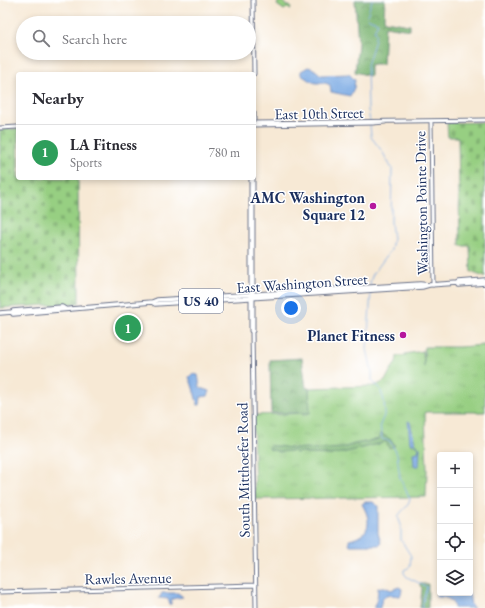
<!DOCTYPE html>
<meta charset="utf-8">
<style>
:root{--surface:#fff;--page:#f7f7f7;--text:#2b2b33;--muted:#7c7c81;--line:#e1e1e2;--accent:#db2777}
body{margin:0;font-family:"EB Garamond",serif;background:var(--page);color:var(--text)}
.controls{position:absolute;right:12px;bottom:12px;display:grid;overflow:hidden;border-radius:4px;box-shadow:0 2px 6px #0003}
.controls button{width:36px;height:36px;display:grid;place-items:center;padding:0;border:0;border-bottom:1px solid var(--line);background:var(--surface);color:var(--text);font:20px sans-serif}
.you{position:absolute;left:291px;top:308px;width:14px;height:14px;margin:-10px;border:3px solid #fff;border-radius:50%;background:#1a73e8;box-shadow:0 0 0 6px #1a73e833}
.badge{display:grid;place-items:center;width:26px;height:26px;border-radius:50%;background:var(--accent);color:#fff;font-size:13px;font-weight:700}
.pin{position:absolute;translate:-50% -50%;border:2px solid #fff;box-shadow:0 1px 4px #0006}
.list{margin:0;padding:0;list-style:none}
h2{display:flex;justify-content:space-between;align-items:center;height:52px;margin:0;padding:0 16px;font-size:17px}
h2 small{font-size:13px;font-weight:400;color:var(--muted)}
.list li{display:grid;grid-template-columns:26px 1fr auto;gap:12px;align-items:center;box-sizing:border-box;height:56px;padding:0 16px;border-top:1px solid var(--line)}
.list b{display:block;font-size:15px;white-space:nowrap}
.list p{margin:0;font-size:13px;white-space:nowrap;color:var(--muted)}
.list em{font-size:13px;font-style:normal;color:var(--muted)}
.icon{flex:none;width:22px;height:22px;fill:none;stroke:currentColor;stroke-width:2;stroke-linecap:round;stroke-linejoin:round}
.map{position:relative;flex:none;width:485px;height:608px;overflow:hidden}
.search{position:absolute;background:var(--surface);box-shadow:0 2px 6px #0003;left:16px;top:16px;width:240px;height:44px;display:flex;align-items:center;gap:10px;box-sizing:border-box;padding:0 14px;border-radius:22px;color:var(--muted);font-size:15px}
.panel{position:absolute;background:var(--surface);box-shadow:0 2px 6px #0003;left:16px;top:72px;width:240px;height:108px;border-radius:4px}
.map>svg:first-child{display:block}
.grass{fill:url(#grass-tufts);stroke:#597f70}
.forest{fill:url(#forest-crowns);stroke:#4a7067}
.cemetery{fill:url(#cemetery-stones);stroke:#597f70}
.water{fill:#79a9e3;stroke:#4a6ca0}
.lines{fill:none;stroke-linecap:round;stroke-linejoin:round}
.stream{stroke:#79a9e3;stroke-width:1}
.secondary-casing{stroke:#687088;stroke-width:5}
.primary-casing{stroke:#687088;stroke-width:5.5}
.secondary{stroke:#fff;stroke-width:3}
.primary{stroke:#fff;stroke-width:3.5}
.poi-dot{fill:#b5179e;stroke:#fff;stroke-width:1.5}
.labels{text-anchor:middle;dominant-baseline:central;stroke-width:3;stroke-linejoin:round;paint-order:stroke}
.shield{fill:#fff;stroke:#5f6d8e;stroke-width:1}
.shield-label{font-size:14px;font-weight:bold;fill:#1b2f5e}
.street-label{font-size:15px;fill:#1b2f5e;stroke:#fff}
.poi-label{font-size:15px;font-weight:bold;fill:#1b2f5e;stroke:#fff;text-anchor:end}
</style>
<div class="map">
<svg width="485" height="608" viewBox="0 0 485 608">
<defs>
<pattern id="grass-tufts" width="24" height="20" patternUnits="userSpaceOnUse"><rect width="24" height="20" fill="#97cf82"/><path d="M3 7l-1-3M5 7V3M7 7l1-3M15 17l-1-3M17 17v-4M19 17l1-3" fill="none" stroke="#82b273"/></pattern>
<pattern id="forest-crowns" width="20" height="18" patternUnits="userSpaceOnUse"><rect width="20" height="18" fill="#79b270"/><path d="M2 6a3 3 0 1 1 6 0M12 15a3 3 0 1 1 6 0" fill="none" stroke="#62915f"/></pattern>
<pattern id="cemetery-stones" width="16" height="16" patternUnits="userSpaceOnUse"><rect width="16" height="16" fill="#97cf82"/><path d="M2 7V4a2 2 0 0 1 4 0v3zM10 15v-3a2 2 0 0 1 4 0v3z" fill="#82b273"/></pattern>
</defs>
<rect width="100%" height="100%" fill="#fff"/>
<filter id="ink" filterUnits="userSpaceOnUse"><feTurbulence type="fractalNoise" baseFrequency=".025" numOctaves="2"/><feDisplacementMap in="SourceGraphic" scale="8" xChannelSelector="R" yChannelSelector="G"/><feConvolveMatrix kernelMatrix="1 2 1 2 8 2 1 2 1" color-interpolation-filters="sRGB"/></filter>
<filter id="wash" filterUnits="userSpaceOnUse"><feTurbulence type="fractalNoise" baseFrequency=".012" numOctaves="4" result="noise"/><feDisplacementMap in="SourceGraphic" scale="16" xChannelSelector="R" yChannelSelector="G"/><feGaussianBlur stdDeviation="0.9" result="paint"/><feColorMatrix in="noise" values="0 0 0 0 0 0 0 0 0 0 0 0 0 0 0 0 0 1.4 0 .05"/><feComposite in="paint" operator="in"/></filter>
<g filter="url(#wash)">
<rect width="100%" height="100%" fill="#f7e9d5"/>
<!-- grass -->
<path class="grass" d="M279 0 284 2 286 6H290L291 9 287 8 284 10 277 5Z
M485 345V412H425L427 470 426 497 255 499 253 415 309 413V388L375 386 385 381 390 371 396 363 397 356H405V354L423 351 424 367V347H459Z"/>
<!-- forest -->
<path class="forest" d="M355 0H385L384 18 385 21 410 25V30L385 26 383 64H374L370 65V76L355 72 358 43Z
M302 358 306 388H309L310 413H271L270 360Z
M380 433 390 439 395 446 389 448 386 441 383 443 347 452 331 455 306 454 304 452 295 453 294 451 278 452V451H276L269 449 270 446H278L296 449 304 448 325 449 342 448 354 444 379 439Z
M420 584H428V608H420L422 588 420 586Z"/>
<!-- cemetery -->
<path class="cemetery" d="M485 122V277H484L471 272 470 246H460L458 137H448L447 123Z
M0 129H18V178H78L79 303 0 308Z"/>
<!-- water -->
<path class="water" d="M308 67 314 69 321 75 349 74 355 80 354 88 350 96 331 92 330 85C324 82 322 83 316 83 311 82 306 78 301 75V71Z
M192 374 198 375C201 388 196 387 210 391L208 396 201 397 200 405H198C195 396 193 386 189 377Z
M408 421 410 422 415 443 420 448 419 466H414V464L413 453 418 452 419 448 415 444H411L410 443Z
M365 502H373L378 506V533L381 543 379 545H350L349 543V540C371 535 372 521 362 504Z
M381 587H385L391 590 399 587 402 589 401 595 400 596C389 595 382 593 380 608H374L377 600 378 588Z
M162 593H178L183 597 172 599 171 604 170 605 168 599 159 598Z
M436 593H469L471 605 474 608H454C453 598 445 597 436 597Z"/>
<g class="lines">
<!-- stream -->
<path class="stream" d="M370 121 368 110 367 65 375 40 374 38 376 35 374 31 378 22 369 19 367 16 372 0
M370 124 371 137 382 151 392 169 391 222 393 239 391 250 373 274 370 282 371 286
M371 291 367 349 372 372V381L380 388 384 401 385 413 380 425 382 439 390 441 397 454 400 478 410 499C409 507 401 510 398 517L401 525V540L411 556 410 567 404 570V573L407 577 427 587 424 596 422 608"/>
</g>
</g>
<g filter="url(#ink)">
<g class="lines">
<defs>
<path id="secondary" d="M253 0 254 74
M254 113V120
M431 121 433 285
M254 123 485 120
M254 125 373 123 385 122
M0 128 18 127
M251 178V331L252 332 256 608
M252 332 253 331V178
M0 592 256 585"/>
<path id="primary" d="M458 283 459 282 485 280
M152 302 157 300 420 284 429 285 458 283 459 285 485 283
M12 312 13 314 152 302 155 304 406 288 422 287 429 285
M0 313 12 312 13 311 62 307 65 309"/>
</defs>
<!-- secondary casing -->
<use href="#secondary" class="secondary-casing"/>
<!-- primary casing -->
<use href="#primary" class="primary-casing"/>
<!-- secondary -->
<use href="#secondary" class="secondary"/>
<!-- primary -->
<use href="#primary" class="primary"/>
</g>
</g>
<!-- markers -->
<g class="poi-dot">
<circle cx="373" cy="206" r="4"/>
<circle cx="403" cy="335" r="4"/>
</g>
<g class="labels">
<!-- shield labels -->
<rect class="shield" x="179" y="289" width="44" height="24" rx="3"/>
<g class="shield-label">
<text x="201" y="301">US 40</text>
</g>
<!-- street labels -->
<g class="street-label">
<text transform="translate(319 113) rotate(-1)">East 10th Street</text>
<text transform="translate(421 203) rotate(-91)">Washington Pointe Drive</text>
<text transform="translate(302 283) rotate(-4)">East Washington Street</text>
<text transform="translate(243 470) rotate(-91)">South Mitthoefer Road</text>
<text transform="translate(128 578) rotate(-1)">Rawles Avenue</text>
</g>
<!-- poi labels -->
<g class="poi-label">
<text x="365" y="197">AMC Washington<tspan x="365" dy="17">Square 12</tspan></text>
<text x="395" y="335">Planet Fitness</text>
</g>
</g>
</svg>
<div class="controls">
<button>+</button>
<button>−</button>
<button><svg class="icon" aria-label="locate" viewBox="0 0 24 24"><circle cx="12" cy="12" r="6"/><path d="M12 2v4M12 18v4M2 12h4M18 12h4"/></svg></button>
<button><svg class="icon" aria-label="layers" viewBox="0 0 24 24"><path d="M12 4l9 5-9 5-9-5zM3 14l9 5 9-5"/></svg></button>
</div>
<div class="you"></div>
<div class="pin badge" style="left:128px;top:328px;background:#2e9e5b">1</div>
<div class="search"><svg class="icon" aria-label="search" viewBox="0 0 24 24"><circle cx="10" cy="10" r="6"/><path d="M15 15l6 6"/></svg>Search here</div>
<section class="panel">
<h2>Nearby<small></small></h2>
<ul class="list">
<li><span class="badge" style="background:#2e9e5b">1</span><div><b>LA Fitness</b><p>Sports</p></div><em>780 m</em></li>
</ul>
</section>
</div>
